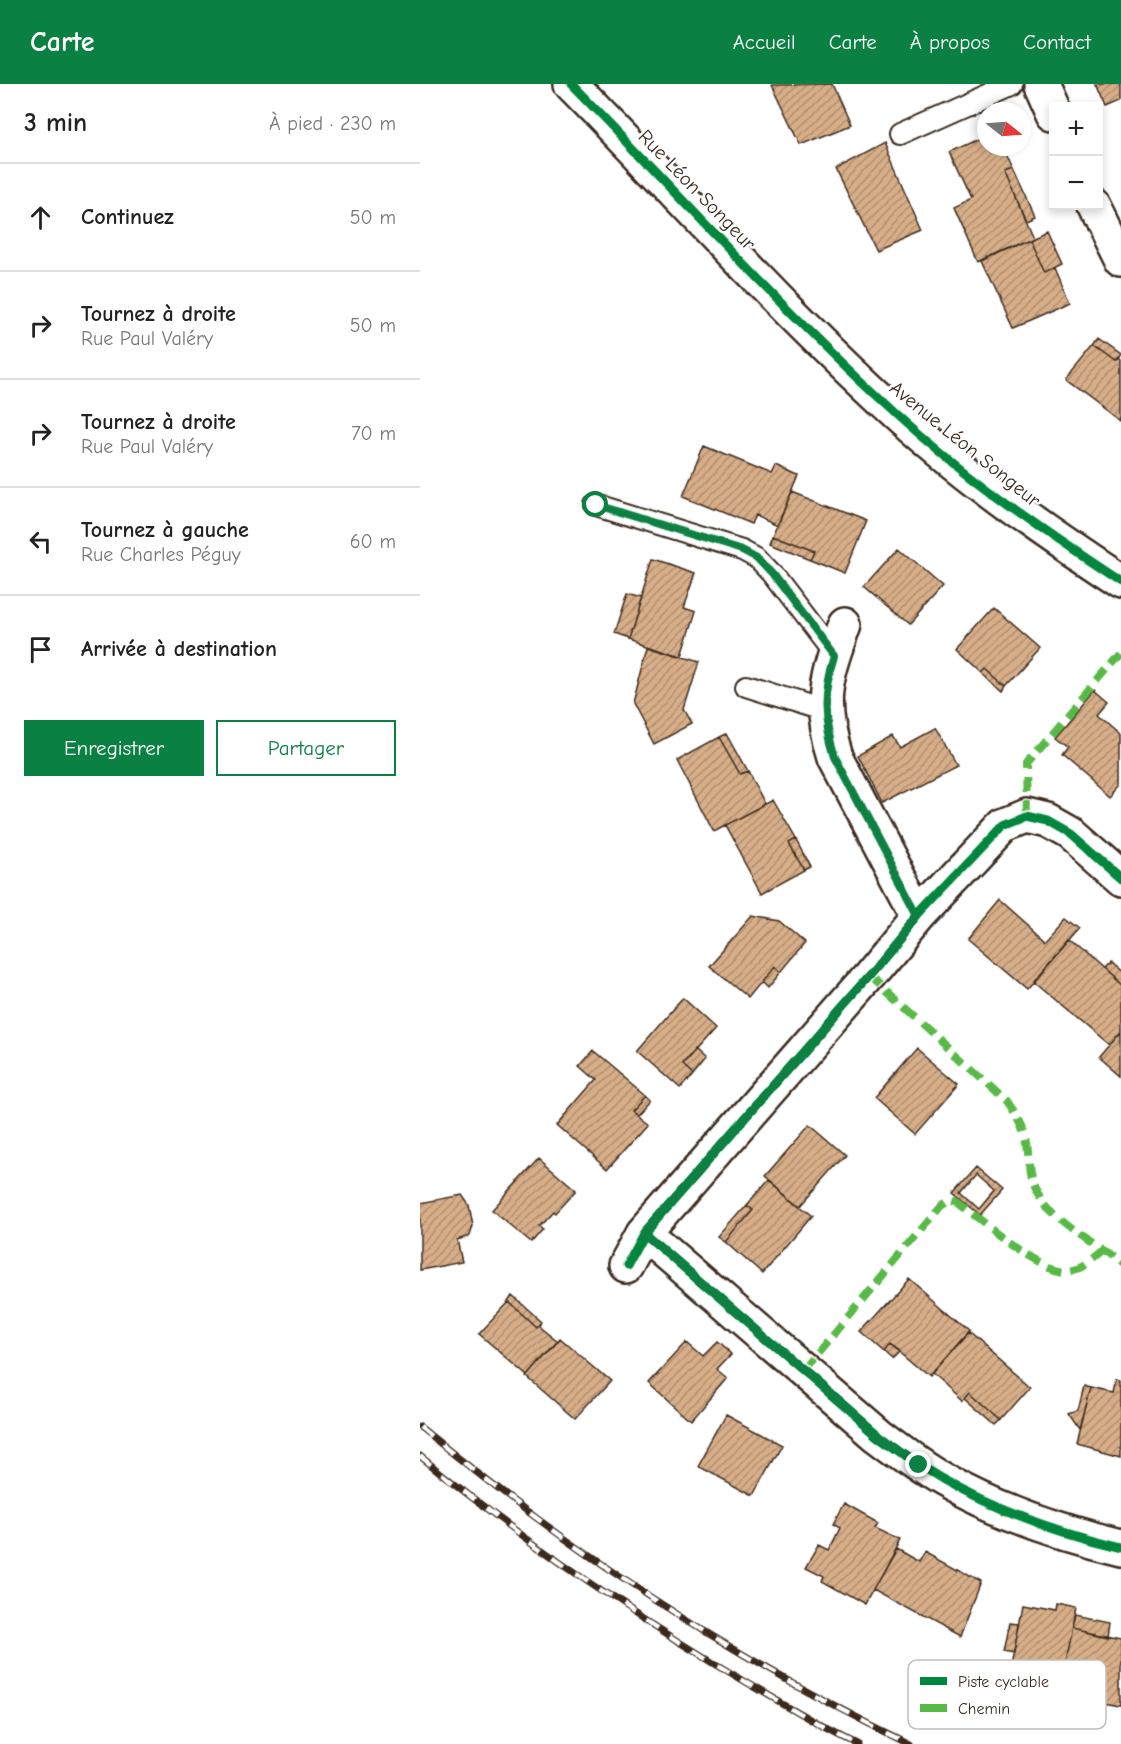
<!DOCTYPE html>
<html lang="fr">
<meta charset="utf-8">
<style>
:root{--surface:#fff;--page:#f6f6f6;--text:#222;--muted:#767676;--line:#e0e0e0;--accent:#0b8043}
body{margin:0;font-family:"Comic Neue",sans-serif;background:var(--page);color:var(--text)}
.controls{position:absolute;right:18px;top:18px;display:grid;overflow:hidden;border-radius:0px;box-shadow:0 3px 9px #0003}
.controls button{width:54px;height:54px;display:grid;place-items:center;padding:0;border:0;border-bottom:2px solid var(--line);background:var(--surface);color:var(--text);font:30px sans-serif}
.compass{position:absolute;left:557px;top:18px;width:54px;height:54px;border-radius:50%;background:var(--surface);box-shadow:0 3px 9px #0003;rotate:107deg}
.stop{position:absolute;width:18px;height:18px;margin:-14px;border:4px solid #0b8043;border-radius:50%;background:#fff}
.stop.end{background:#0b8043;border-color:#fff;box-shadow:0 2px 6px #0008}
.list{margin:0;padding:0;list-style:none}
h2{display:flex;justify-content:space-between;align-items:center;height:78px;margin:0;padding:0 24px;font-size:26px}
h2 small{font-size:20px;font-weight:400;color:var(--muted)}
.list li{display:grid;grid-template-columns:39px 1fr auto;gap:18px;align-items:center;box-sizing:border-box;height:108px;padding:0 24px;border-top:2px solid var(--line)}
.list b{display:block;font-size:22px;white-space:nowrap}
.list p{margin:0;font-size:20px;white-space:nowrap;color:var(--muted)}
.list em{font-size:20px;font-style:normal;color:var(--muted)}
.actions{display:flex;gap:12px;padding:18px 24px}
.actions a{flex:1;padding:14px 0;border:2px solid var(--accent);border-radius:0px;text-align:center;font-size:21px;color:var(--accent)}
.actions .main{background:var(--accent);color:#fff}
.icon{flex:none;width:33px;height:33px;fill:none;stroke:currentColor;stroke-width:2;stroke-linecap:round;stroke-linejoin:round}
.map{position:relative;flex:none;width:701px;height:1660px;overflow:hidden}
header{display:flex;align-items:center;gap:36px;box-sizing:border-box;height:84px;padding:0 30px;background:var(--accent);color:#fff}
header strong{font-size:28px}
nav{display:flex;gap:33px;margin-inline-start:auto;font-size:21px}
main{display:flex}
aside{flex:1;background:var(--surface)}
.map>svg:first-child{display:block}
.building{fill:url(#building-hatch);stroke:#3b2a1e;stroke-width:1.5;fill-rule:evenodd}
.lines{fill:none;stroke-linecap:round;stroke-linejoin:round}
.lane-casing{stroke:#3b2a1e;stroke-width:24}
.street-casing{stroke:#3b2a1e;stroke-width:38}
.secondary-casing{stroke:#3b2a1e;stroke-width:38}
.lane{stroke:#fff;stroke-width:20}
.street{stroke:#fff;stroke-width:33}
.secondary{stroke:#fff;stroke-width:33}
.rail-casing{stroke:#3b2a1e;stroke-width:7}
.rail{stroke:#fff;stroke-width:4.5;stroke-dasharray:14;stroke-linecap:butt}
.quiet{stroke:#58b947;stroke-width:8;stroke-dasharray:15 8;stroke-linecap:butt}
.cycleway-casing{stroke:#fff;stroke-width:13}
.cycleway{stroke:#00873e;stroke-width:9}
.route{stroke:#0b8043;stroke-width:8}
.labels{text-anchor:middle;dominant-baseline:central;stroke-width:5;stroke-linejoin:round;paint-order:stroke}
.street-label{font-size:20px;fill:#3b2a1e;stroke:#fff}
.key{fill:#fff;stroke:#c4bfbc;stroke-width:1.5}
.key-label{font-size:16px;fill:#3b2a1e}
</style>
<header>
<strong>Carte</strong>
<nav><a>Accueil</a><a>Carte</a><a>À propos</a><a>Contact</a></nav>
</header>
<main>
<aside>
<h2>3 min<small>À pied · 230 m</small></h2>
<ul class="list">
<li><svg class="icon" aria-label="ahead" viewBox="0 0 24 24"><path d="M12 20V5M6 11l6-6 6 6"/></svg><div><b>Continuez</b></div><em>50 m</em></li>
<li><svg class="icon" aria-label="right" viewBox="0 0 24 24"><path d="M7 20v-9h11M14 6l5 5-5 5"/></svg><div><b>Tournez à droite</b><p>Rue Paul Valéry</p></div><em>50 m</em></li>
<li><svg class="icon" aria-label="right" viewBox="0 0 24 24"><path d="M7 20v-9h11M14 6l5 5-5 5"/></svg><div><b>Tournez à droite</b><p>Rue Paul Valéry</p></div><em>70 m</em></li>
<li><svg class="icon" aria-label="left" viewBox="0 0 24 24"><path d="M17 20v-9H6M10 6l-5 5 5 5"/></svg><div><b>Tournez à gauche</b><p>Rue Charles Péguy</p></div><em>60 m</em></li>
<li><svg class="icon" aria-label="arrive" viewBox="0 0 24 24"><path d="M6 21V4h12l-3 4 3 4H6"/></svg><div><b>Arrivée à destination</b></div></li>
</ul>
<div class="actions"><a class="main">Enregistrer</a><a>Partager</a></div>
</aside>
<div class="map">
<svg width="701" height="1660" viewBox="0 0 701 1660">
<defs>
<pattern id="building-hatch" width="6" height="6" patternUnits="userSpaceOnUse" patternTransform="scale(1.5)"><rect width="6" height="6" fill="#d7ae88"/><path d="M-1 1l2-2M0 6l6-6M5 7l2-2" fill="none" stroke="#b08e6f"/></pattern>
</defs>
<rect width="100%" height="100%" fill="#fff"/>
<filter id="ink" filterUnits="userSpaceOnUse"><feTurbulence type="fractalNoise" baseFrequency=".0167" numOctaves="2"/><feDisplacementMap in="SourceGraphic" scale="12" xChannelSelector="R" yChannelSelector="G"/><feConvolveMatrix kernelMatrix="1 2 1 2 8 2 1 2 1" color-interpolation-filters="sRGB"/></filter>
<g filter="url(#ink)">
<!-- building -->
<path class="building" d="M412 0 430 41 381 61 352 1Z
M677 0H701V17L687 23Z
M566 51V63H583L594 86 585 89 613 153 558 178 534 124 551 116 529 68Z
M465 59 503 146 456 166 416 85Z
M594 86 615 132 606 136 585 89Z
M627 147 642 180 624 189 609 155Z
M609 155 624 189 635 184 650 219 593 244 562 177Z
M679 255 701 271 696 278 674 262Z
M674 262 696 278 699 275 701 277V337L646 296Z
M284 362 352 390 356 382 379 392 358 441 335 431 331 440 263 412Z
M372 408 446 437 425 489 390 475 394 467 353 451Z
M353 451 394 467 390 475 350 459Z
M479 464 523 502 488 541 444 503Z
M233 475 276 489 264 523 276 527 262 572 208 555Z
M207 510 221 514 208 555 194 550Z
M574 524 620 564 586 602 567 585 563 589 537 565Z
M228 562 279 578 264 626 272 640 234 660 213 620Z
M567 585 586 602 583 607 563 589Z
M675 606 689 618 679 630 701 649V700L690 712 642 671 648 663 635 653Z
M515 644 536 681 462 719 438 672 473 652 480 663Z
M307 649 328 687 320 690 299 653Z
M299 653 320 690 328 687 345 720 294 747 257 676Z
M353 716 376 756 369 760 384 786 342 809 305 741Z
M376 756 390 783 384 786 369 760Z
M580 816 625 856 646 833 660 844 607 905 548 855Z
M333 832 359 837 385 859 361 888 355 882 328 915 289 882Z
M649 856 701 902V947L689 961 613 897Z
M688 879 701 890V902L682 885Z
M355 882 361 888 348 904 342 898Z
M263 914 296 944 262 982 272 991 260 1005 217 967Z
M701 947V992L679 973Z
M497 964 539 1000 495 1050 454 1014Z
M275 966 285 975 272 991 262 982Z
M173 967 225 1011 211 1026 228 1039 187 1085 137 1041 176 996 160 982Z
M225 1011 230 1016 217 1030 211 1026Z
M390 1041 425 1071 380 1122 345 1092Z
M119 1074 156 1106 135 1129 133 1127 119 1142 123 1145 111 1159 72 1126Z
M556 1084 582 1106 560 1131 534 1109ZM556 1091 574 1107 559 1125 541 1109Z
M556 1091 574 1107 559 1125 541 1109Z
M556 1091 574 1107 559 1125 541 1109Z
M349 1096 391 1132 342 1190 306 1158 333 1126 327 1121Z
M42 1111 49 1121 53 1142 50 1152 37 1156 42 1178 0 1186V1119Z
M327 1121 333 1126 306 1158 299 1153Z
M489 1195 549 1247 509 1293 470 1260 464 1268 441 1248Z
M93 1212 121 1237 116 1243 89 1218Z
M89 1218 116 1243 118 1241 138 1257 108 1292 59 1250Z
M548 1249 610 1303 581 1336 550 1308 542 1317 512 1290Z
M140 1254 190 1297 155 1335 107 1293Z
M267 1258 283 1272 297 1258 311 1270 297 1285 308 1294 271 1337 229 1299Z
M470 1260 480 1267 472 1275 464 1268Z
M697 1295 701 1296V1372L657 1360 671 1304 694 1309Z
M664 1302 671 1304 660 1346 649 1330 658 1327Z
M550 1308 581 1336 576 1341 545 1314Z
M306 1331 362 1361 334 1412 278 1382Z
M424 1420 458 1439 455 1444 480 1456 445 1521 402 1497 404 1492 386 1483 399 1461 409 1466 420 1444 413 1440Z
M476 1465 499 1478 505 1468 561 1499 540 1553 453 1506Z
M603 1520 635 1526 636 1520 656 1524 640 1604 589 1594Z
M655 1531 690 1538 688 1552 652 1544Z
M590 1538 599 1539 594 1570 584 1568Z
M652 1544 701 1554V1621L639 1609Z"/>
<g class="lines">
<defs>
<path id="lane" d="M480 50 592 0
M176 421 322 466 337 474 352 490 414 571
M326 602 405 627"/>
<path id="street" d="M621 0 634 29
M674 122 701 176
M425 540C406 593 397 617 415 673L499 832
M224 1149 458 1351C479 1367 500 1383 523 1396 579 1428 639 1448 701 1463
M206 1182 224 1149 449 892 499 832 585 741 607 732 628 737 651 750 701 794"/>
<path id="secondary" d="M151 0C256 107 356 219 466 320 537 387 619 444 701 498"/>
</defs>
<!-- lane casing -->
<use href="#lane" class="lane-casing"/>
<!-- street casing -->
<use href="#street" class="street-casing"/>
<!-- secondary casing -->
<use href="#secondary" class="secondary-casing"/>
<!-- lane -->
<use href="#lane" class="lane"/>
<!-- street -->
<use href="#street" class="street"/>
<!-- secondary -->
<use href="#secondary" class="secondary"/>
<defs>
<path id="rail" d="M0 1343C37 1373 73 1402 111 1430 230 1518 358 1596 491 1660
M0 1372C102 1456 212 1531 326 1598 362 1619 399 1642 437 1660"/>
</defs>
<!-- rail casing -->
<use href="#rail" class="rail-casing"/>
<!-- rail -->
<use href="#rail" class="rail"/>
<!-- quiet -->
<path class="quiet" d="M607 732 606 680 701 569
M449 892 587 1017C595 1029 603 1040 606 1054 610 1070 607 1090 615 1105 632 1140 673 1157 701 1182
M383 1287 522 1122 531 1116 538 1118C561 1136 622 1189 650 1186 663 1184 672 1175 682 1167"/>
<defs>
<path id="cycleway" d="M151 0C256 107 356 219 466 320 537 387 619 444 701 498
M224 1149 458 1351C479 1367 500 1383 523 1396 579 1428 639 1448 701 1463
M206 1182 224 1149 449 892 499 832 585 741 607 732 628 737 651 750 701 794"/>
</defs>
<!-- cycleway casing -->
<use href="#cycleway" class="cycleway-casing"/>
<!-- cycleway -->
<use href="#cycleway" class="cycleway"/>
</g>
</g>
<g class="lines" filter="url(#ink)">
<!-- route -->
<path class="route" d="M176 421 322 466 337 474 352 490 414 572C402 610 403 635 415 673L499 832 449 892 224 1149 458 1351 499 1381"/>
</g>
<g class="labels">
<!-- street labels -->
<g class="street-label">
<text transform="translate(277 106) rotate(46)">Rue Léon Songeur</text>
<text transform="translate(545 360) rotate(39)">Avenue Léon Songeur</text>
</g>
</g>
<!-- legend -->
<rect x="488" y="1576" width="198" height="69" rx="9" class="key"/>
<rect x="500" y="1593" width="27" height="8" fill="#00873e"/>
<rect x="500" y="1620" width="27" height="8" fill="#58b947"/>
<g class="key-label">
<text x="538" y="1603">Piste cyclable</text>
<text x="538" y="1630">Chemin</text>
</g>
</svg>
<div class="controls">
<button>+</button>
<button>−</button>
</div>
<svg class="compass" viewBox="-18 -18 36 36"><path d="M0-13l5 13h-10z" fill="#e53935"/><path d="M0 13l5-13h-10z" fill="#767676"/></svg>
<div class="stop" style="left:176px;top:421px"></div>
<div class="stop end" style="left:499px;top:1381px"></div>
</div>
</main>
